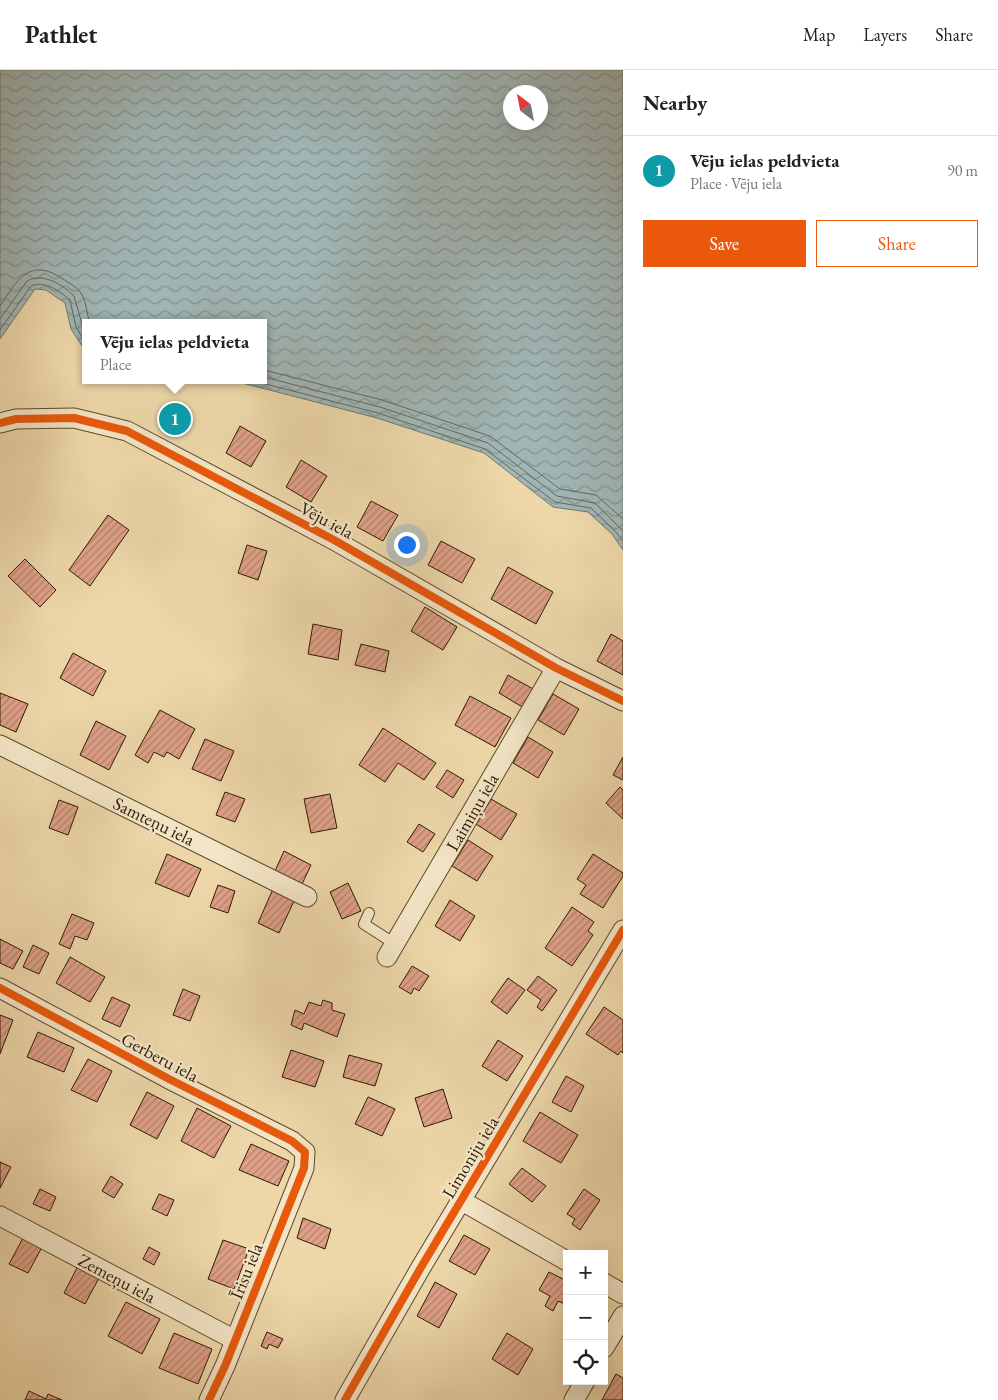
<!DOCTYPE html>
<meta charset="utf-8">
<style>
:root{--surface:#fff;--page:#f6f6f6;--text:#222;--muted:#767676;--line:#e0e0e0;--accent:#ea580c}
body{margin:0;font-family:"EB Garamond",serif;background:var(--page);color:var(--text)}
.controls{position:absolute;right:15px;bottom:15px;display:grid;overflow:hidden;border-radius:0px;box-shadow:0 5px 20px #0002}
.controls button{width:45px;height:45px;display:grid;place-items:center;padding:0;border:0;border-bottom:1px solid var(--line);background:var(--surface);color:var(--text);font:25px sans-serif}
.compass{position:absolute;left:503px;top:15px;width:45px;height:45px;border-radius:50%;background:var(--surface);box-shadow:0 5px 20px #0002;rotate:328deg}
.you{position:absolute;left:406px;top:474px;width:18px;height:18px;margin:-12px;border:4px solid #fff;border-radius:50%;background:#1a73e8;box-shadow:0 0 0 8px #1a73e833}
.badge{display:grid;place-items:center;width:32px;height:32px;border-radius:50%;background:var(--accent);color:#fff;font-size:16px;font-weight:700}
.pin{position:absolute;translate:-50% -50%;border:2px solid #fff;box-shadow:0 1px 5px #0006}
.popup{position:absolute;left:82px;top:249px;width:185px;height:65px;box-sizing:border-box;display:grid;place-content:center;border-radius:0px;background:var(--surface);filter:drop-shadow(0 1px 4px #0005);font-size:16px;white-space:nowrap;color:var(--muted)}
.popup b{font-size:19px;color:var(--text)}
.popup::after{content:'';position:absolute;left:50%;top:100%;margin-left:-10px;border:10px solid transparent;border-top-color:var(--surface)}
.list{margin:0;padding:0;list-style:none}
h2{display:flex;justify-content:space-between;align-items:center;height:65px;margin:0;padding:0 20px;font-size:21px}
h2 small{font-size:16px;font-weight:400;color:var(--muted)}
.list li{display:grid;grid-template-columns:32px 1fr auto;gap:15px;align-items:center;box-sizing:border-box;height:70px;padding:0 20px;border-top:1px solid var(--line)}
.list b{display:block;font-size:19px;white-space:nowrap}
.list p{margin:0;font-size:16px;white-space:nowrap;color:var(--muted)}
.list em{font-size:16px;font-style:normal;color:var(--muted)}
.actions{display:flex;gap:10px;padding:15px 20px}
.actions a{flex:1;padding:11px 0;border:1px solid var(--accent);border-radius:0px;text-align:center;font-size:18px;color:var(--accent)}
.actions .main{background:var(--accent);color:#fff}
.icon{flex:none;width:28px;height:28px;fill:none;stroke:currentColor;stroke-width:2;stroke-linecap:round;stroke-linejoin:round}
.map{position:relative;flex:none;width:623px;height:1330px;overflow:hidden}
header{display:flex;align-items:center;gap:30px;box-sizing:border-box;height:70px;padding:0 25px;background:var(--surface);border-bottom:1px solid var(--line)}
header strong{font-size:24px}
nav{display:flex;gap:28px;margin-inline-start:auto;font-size:18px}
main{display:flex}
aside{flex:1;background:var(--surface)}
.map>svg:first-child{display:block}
.water{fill:url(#water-waves);stroke:#72786d;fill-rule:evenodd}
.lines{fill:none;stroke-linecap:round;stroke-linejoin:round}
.shore{stroke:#66685a;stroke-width:1}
.building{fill:url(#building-hatch);stroke:#2d1a00}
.lane-casing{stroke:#5d492a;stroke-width:12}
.street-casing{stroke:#5d492a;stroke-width:21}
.lane{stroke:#f3e5c7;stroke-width:10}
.street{stroke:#f3e5c7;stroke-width:19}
.cycleway-casing{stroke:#f3e5c7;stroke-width:11}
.cycleway{stroke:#e8590c;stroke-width:8}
.labels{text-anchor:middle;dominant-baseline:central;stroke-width:4.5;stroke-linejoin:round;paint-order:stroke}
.street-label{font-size:18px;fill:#2d1a00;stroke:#f3e5c7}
</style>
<header>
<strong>Pathlet</strong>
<nav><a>Map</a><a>Layers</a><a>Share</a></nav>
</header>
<main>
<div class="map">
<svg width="623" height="1330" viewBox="0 0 623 1330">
<defs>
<pattern id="water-waves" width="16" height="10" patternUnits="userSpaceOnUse" patternTransform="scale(1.25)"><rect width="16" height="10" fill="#a0b6b5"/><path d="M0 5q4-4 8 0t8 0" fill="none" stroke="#839391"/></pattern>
<pattern id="building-hatch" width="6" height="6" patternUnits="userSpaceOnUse" patternTransform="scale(1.25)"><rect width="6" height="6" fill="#dfa188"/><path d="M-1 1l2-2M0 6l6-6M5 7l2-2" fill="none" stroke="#b5826d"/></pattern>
</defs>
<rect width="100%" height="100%" fill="#edd7a9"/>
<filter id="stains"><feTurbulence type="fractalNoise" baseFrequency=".004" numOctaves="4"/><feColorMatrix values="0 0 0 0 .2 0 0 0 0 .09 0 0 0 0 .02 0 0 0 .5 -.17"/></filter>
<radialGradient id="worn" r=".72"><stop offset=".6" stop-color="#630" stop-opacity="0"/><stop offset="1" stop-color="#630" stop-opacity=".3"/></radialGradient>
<!-- water -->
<path class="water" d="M0 0H623V480L612 464 588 442 553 437 484 383 377 348 231 310H264V253H86V282L71 259 65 233 46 220 35 219 0 269ZM540 22V52H510V22Z"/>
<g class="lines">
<!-- shore -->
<path class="shore" d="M0 236C17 211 29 186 63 209 69 213 77 217 81 223 87 232 86 243 90 253
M0 249 27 211C43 202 63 215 74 226L82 254 86 261
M0 260 31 216C45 210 59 221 70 230L76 257 86 273
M264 300 382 330 490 366 560 419 596 425 623 449
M264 307 380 337 488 373 557 426 595 433 623 461
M250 310 378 343 485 379 555 432 591 438 615 461 623 471"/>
</g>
<!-- building -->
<path class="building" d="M240 356 266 371 251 397 226 383Z
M301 390 327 406 311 432 286 417Z
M371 431 398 445 383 471 357 457Z
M108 445 129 460 90 516 69 500Z
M441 471 475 489 462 513 428 495Z
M247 475 267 481 258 510 238 503Z
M25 489 56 520 40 537 8 506Z
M508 497 553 522 536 554 491 529Z
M425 537 457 557 443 580 411 561Z
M313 554 342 560 338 590 308 584Z
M611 564 623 571V605L597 591Z
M361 574 389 581 385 602 355 595Z
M73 583 106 601 93 626 60 608Z
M508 605 535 620 524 638 499 623Z
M0 623 28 634 16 662 0 655Z
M553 624 579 639 564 665 538 650Z
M470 626 511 648 495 677 455 655Z
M160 640 195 659 179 689 167 682 164 687 154 682 148 693 135 685Z
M96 651 126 666 109 700 80 685Z
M383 658 436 693 424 710 398 693 385 712 359 695Z
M528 667 553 682 538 708 513 693Z
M205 669 234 681 221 711 192 699Z
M623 687V710L613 705Z
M447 700 464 710 453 728 436 717Z
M620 717 623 720V749L606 733Z
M225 722 245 729 235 752 216 745Z
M330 724 337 758 311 763 304 729Z
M491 729 517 744 501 770 476 754Z
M59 730 78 737 68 765 49 758Z
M419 754 435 764 423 782 407 772Z
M468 770 493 786 477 811 452 796Z
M284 781 311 795 302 814 275 801Z
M167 784 201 799 189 827 155 813Z
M593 784 623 803V806L603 838 580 824 586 815 577 809Z
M348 813 361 841 342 849 330 822Z
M218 815 235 821 228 843 210 837Z
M273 819 295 829 279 863 258 853Z
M450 830 475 846 460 871 435 856Z
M572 837 594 852 588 861 593 865 572 896 545 878Z
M72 844 94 853 87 870 75 866 70 879 59 874Z
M0 869 23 881 13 899 0 893Z
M33 875 49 883 39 904 23 897Z
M70 887 105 907 90 932 56 913Z
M412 896 429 906 419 921 414 918 411 924 399 917Z
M538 906 557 920 542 941 537 937 541 930 527 920Z
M508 908 525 920 507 944 491 932Z
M183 919 200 926 190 951 173 945Z
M112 927 130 935 120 957 102 949Z
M323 930 332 933V940L345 944 337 967 304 953 302 960 291 955 295 940 304 944 309 932 321 936Z
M604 937 623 950V983L621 981 618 985 586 964Z
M0 945 13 950 0 984Z
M38 962 74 978 64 1002 27 987Z
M498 970 523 986 507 1011 482 996Z
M291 980 324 991 315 1017 282 1007Z
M349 985 382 994 375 1016 343 1007Z
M88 989 112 1001 97 1032 71 1020Z
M566 1006 584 1016 571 1042 552 1032Z
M443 1019 452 1048 424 1057 415 1028Z
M147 1022 174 1036 157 1069 130 1055Z
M368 1027 395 1039 382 1066 355 1054Z
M197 1038 231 1056 214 1088 181 1071Z
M540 1042 578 1065 561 1093 523 1071Z
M251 1074 289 1091 278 1116 239 1100Z
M0 1092 11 1097 0 1118Z
M522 1098 546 1116 532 1132 509 1114Z
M111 1106 123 1114 114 1128 102 1121Z
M40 1119 56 1127 50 1141 33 1134Z
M584 1119 600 1130 580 1160 572 1154 575 1149 567 1144Z
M159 1124 174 1130 167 1146 152 1139Z
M303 1148 331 1159 325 1179 297 1168Z
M464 1165 490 1179 475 1205 449 1191Z
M23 1168 42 1177 28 1203 9 1194Z
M223 1170 249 1179 234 1219 208 1209Z
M149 1177 160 1183 154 1195 143 1189Z
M78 1196 99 1208 85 1234 64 1223Z
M549 1202 567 1211V1235L558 1231 553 1241 545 1236 550 1226 539 1220Z
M435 1212 457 1224 439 1258 417 1246Z
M126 1232 160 1249 142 1284 108 1266Z
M267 1262 283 1269 278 1278 269 1274 267 1279 261 1276Z
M174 1263 212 1279 198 1314 159 1298Z
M507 1263 533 1279 518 1305 492 1289Z
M616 1304 623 1308V1330H602Z
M29 1321 46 1329 48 1324 62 1330H25Z"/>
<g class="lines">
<defs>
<path id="lane" d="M369 843 364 854 395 874"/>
<path id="street" d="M0 353 16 349 74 348 127 361 334 470 556 598 623 631
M0 675 307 827
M387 887 556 598
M0 918 169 1009 292 1071 305 1082 304 1098 225 1296 209 1330
M462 1131 567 1191
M0 1146 235 1270
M604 1213 623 1224
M604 1278 623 1246
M345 1330 420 1199 623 860
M574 1330 585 1311"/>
</defs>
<!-- lane casing -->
<use href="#lane" class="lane-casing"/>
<!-- street casing -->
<use href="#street" class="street-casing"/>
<!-- lane -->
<use href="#lane" class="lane"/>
<!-- street -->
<use href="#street" class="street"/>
<defs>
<path id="cycleway" d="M0 353 16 349 74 348 127 361 334 470 556 598 623 631
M0 918 169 1009 292 1071 305 1082 304 1098 225 1296 209 1330
M345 1330 420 1199 623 860"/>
</defs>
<!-- cycleway casing -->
<use href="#cycleway" class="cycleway-casing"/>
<!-- cycleway -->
<use href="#cycleway" class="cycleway"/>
</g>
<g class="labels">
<!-- street labels -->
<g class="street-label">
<text transform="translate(327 450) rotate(28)">Vēju iela</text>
<text transform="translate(472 742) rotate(-60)">Laimiņu iela</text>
<text transform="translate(154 751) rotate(26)">Samteņu iela</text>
<text transform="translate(160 987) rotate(28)">Gerberu iela</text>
<text transform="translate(470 1087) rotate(-59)">Limoniju iela</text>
<text transform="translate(246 1201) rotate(-68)">Īrisu iela</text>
<text transform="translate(117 1208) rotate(28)">Zemeņu iela</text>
</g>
</g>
<rect width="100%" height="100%" filter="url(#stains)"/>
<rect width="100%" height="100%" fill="url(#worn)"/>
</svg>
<div class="controls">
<button>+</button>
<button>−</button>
<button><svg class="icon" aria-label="locate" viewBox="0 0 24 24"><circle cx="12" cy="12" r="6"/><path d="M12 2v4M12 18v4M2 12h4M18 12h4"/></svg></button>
</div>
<svg class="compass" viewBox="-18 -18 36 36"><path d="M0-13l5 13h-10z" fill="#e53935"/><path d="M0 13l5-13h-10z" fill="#767676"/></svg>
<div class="you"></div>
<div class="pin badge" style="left:175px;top:349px;background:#0f9aa8">1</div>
<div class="popup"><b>Vēju ielas peldvieta</b>Place</div>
</div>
<aside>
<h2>Nearby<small></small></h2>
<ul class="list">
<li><span class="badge" style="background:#0f9aa8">1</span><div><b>Vēju ielas peldvieta</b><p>Place · Vēju iela</p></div><em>90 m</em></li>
</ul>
<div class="actions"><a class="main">Save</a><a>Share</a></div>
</aside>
</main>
